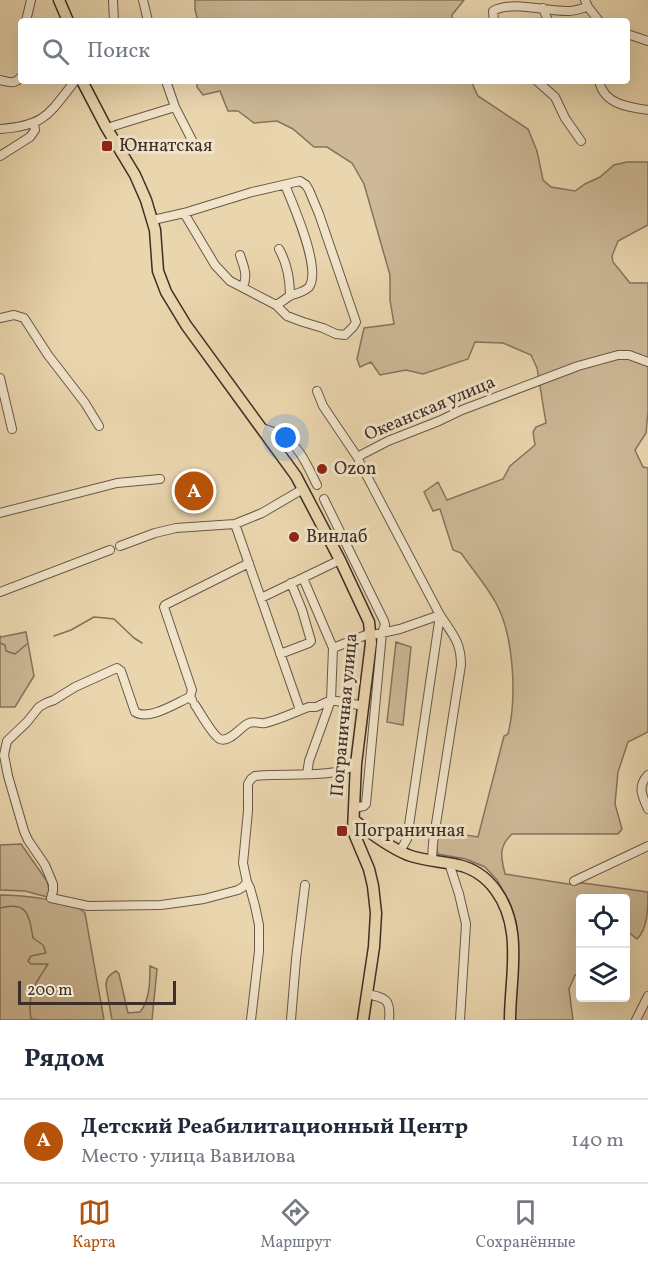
<!DOCTYPE html>
<html lang="ru">
<meta charset="utf-8">
<style>
:root{--surface:#fff;--page:#f6f6f7;--text:#1f2937;--muted:#747a83;--line:#e0e1e3;--accent:#b45309}
body{margin:0;font-family:Vollkorn,serif;background:var(--page);color:var(--text)}
.controls{position:absolute;right:18px;bottom:18px;display:grid;overflow:hidden;border-radius:6px;box-shadow:0 6px 24px #0002}
.controls button{width:54px;height:54px;display:grid;place-items:center;padding:0;border:0;border-bottom:2px solid var(--line);background:var(--surface);color:var(--text);font:30px sans-serif}
.scale{position:absolute;left:18px;bottom:15px;width:158px;box-sizing:border-box;padding-left:6px;border:3px solid #3d2e27;border-top:0;font-size:16px;line-height:21px;white-space:nowrap;color:#3d2e27;-webkit-text-stroke:4px #f1e4ca;paint-order:stroke}
.you{position:absolute;left:286px;top:438px;width:21px;height:21px;margin:-15px;border:4px solid #fff;border-radius:50%;background:#1a73e8;box-shadow:0 0 0 9px #1a73e833}
.badge{display:grid;place-items:center;width:39px;height:39px;border-radius:50%;background:var(--accent);color:#fff;font-size:20px;font-weight:700}
.pin{position:absolute;translate:-50% -50%;border:3px solid #fff;box-shadow:0 2px 6px #0006}
.list{margin:0;padding:0;list-style:none}
h2{display:flex;justify-content:space-between;align-items:center;height:78px;margin:0;padding:0 24px;font-size:26px}
h2 small{font-size:20px;font-weight:400;color:var(--muted)}
.list li{display:grid;grid-template-columns:39px 1fr auto;gap:18px;align-items:center;box-sizing:border-box;height:84px;padding:0 24px;border-top:2px solid var(--line)}
.list b{display:block;font-size:22px;white-space:nowrap}
.list p{margin:0;font-size:20px;white-space:nowrap;color:var(--muted)}
.list em{font-size:20px;font-style:normal;color:var(--muted)}
.icon{flex:none;width:33px;height:33px;fill:none;stroke:currentColor;stroke-width:2;stroke-linecap:round;stroke-linejoin:round}
.map{position:relative;flex:none;width:648px;height:1020px;overflow:hidden}
.search{position:absolute;background:var(--surface);box-shadow:0 6px 24px #0002;left:18px;right:18px;top:18px;height:66px;display:flex;align-items:center;gap:15px;box-sizing:border-box;padding:0 21px;border-radius:6px;color:var(--muted);font-size:22px}
.sheet{height:162px;background:var(--surface)}
nav{display:flex;justify-content:space-around;align-items:center;box-sizing:border-box;height:84px;border-top:2px solid var(--line);background:var(--surface);font-size:16px;color:var(--muted)}
nav a{display:grid;justify-items:center;gap:3px}
nav .on{color:var(--accent)}
.map>svg:first-child{display:block}
.green{fill:#cdb997;stroke:#85745f;stroke-width:1.5}
.lines{fill:none;stroke-linecap:round;stroke-linejoin:round}
.stream{stroke:#81715c;stroke-width:1.5}
.minor-casing{stroke:#685849;stroke-width:10}
.major-casing{stroke:#3d2e27;stroke-width:13}
.minor{stroke:#f1e4ca;stroke-width:8}
.major{stroke:#ead6ae;stroke-width:10}
.poi-dot{fill:#8f2418;stroke:#f1e4ca;stroke-width:2}
.labels{text-anchor:middle;dominant-baseline:central;stroke-width:6;stroke-linejoin:round;paint-order:stroke}
.poi-label{font-size:18px;fill:#3d2e27;stroke:#f1e4ca;text-anchor:start}
.street-label{font-size:18px;fill:#3d2e27;stroke:#f1e4ca}
</style>
<div class="map">
<svg width="648" height="1020" viewBox="0 0 648 1020">
<rect width="100%" height="100%" fill="#ead6ae"/>
<filter id="stains"><feTurbulence type="fractalNoise" baseFrequency=".00333" numOctaves="4"/><feColorMatrix values="0 0 0 0 .2 0 0 0 0 .09 0 0 0 0 .02 0 0 0 .5 -.17"/></filter>
<radialGradient id="worn" r=".72"><stop offset=".6" stop-color="#630" stop-opacity="0"/><stop offset="1" stop-color="#630" stop-opacity=".3"/></radialGradient>
<!-- green -->
<path class="green" d="M195 0H464L452 15V21H198L195 10Z
M197 81H471L478 96 528 129 537 151 543 180 551 187 575 191 585 184 600 177 614 165 627 162H648V225L618 241 612 256 613 262 630 283H648V411L646 433 635 450 643 467 648 468V732L628 742 618 772 615 804 622 829 618 834H512C498 847 501 857 505 874L568 884 583 883 648 892C648 907 648 929 637 939L628 932 626 931V898H580V976L575 975 569 989 573 1020H515L518 939 516 922 509 901 497 880 485 867 466 859 438 854 436 845 438 837 447 832 478 837 504 736 508 734C517 698 514 636 496 603 486 585 472 569 461 553L453 550 440 509 433 511 424 492 438 482 447 500 503 479 510 466 535 445 533 432 536 427 546 423 537 368 531 355 503 343 475 342 468 359 423 374 406 370 380 375 371 362 360 367 357 359 364 328 394 324 390 300V275L364 184 352 163 327 147H314L293 129 277 121 254 123 238 111H228L220 91 203 95 197 87Z
M26 632 34 676 15 707H0V636L1 637Z
M396 642 411 647 403 725 387 722Z
M21 844 47 881 51 898 25 891 0 890V845Z
M0 895C19 895 74 900 85 913L104 1020H0Z
M150 966 157 969 152 1020H112L106 986C106 978 109 975 116 971L119 974 128 1013 140 1012C150 1000 150 981 150 966Z"/>
<g class="lines">
<!-- stream -->
<path class="stream" d="M54 636 71 630 94 617 105 618 114 619 134 638 142 643
M0 643 5 645 6 651 15 654 27 644
M0 908C28 901 29 915 33 938L43 945 46 953 31 956 28 961 31 964H48C35 984 27 993 31 1019L40 1020"/>
<defs>
<path id="minor" d="M113 0 114 21
M143 0 148 21
M585 0 588 7 599 21
M543 8 548 21
M26 21 31 0
M494 21 493 11C512 0 547 12 569 11 575 11 582 8 588 7
M627 34 648 41
M0 80C8 82 15 85 21 77
M166 81 175 107 196 148
M537 81 555 97 565 118 581 141
M599 81C604 104 627 107 648 110
M107 128 175 107
M0 129C45 126 49 114 75 81
M0 156 30 137 35 130 34 124
M153 220 184 213 252 192 300 181 306 185 309 190 319 214 356 322 353 327 345 335 336 334 323 328 303 322 287 316 276 305 230 281 215 265 184 213
M279 249C287 263 290 279 290 296
M240 255C244 268 248 274 243 287
M276 305C282 302 287 297 292 295 298 293 304 292 309 287 322 269 293 205 285 185
M0 318 14 315 24 318 48 355 85 403 99 426
M0 378 12 429
M317 391 323 406 358 458
M262 428C268 430 275 432 280 435 299 444 308 467 317 485
M324 499 384 621 385 625 382 633 366 804 364 806 354 808
M0 513 117 483 160 479
M235 524 300 710
M120 546 155 533 176 528 235 524 262 513 303 489
M303 578 333 648 331 700 309 761 307 774
M0 592 110 550
M261 598 340 560
M333 648 366 635 377 634 400 629 440 615 407 839 400 851
M280 654 309 643 311 641 302 610 291 583
M190 697C176 703 149 721 135 712L121 671 117 668 75 687 54 700 46 703 39 707 27 722 7 741 4 755 8 776 24 831 28 840 45 865 53 884V891L51 898 88 906 161 905 204 899 238 890 243 887 247 882
M192 700 190 697 192 690 164 607 165 605 249 563
M195 705C200 712 212 735 220 739 229 743 240 728 247 724 254 720 258 724 265 723 280 720 294 712 309 707H316L331 700 364 706
M648 775C637 786 642 796 648 809
M432 860 433 843 461 665C461 641 452 634 440 615L359 461 358 458 361 455 388 441 439 421 462 410 578 366 618 355H629L648 362
M449 863 459 894 466 924 460 1020
M574 881 648 846
M367 994C386 998 391 999 389 1020
M251 1020 259 951V925L255 906 250 888 247 882 243 863 248 811V784L251 779 255 776C282 772 335 780 356 764
M291 1020 296 959 305 885
M636 1020 648 996"/>
<path id="major" d="M59 0 68 21
M82 81 106 127 135 175 146 200 155 230 158 271 166 292 186 325 296 476 340 560 369 622 371 643 356 764 354 808 353 831 369 869 373 886 376 913 374 947 363 1020
M354 820C370 833 389 847 408 855 424 861 442 861 458 865 490 872 508 902 512 933 516 961 510 991 510 1020"/>
</defs>
<!-- minor casing -->
<use href="#minor" class="minor-casing"/>
<!-- major casing -->
<use href="#major" class="major-casing"/>
<!-- minor -->
<use href="#minor" class="minor"/>
<!-- major -->
<use href="#major" class="major"/>
</g>
<!-- markers -->
<g class="poi-dot">
<rect x="101" y="140" width="12" height="12" rx="3"/>
<circle cx="322" cy="469" r="6"/>
<circle cx="294" cy="537" r="6"/>
<rect x="336" y="825" width="12" height="12" rx="3"/>
</g>
<g class="labels">
<!-- poi labels -->
<g class="poi-label">
<text x="119" y="146">Юннатская</text>
<text x="334" y="469">Ozon</text>
<text x="306" y="537">Винлаб</text>
<text x="354" y="831">Пограничная</text>
</g>
<!-- street labels -->
<g class="street-label">
<text transform="translate(430 409) rotate(-23)">Океанская улица</text>
<text transform="translate(345 715) rotate(-85)">Пограничная улица</text>
</g>
</g>
<rect width="100%" height="100%" filter="url(#stains)"/>
<rect width="100%" height="100%" fill="url(#worn)"/>
</svg>
<div class="controls">
<button><svg class="icon" aria-label="locate" viewBox="0 0 24 24"><circle cx="12" cy="12" r="6"/><path d="M12 2v4M12 18v4M2 12h4M18 12h4"/></svg></button>
<button><svg class="icon" aria-label="layers" viewBox="0 0 24 24"><path d="M12 4l9 5-9 5-9-5zM3 14l9 5 9-5"/></svg></button>
</div>
<div class="scale">200 m</div>
<div class="you"></div>
<div class="pin badge" style="left:194px;top:491px">A</div>
<div class="search"><svg class="icon" aria-label="search" viewBox="0 0 24 24"><circle cx="10" cy="10" r="6"/><path d="M15 15l6 6"/></svg>Поиск</div>
</div>
<section class="sheet">
<h2>Рядом<small></small></h2>
<ul class="list">
<li><span class="badge">A</span><div><b>Детский Реабилитационный Центр</b><p>Место · улица Вавилова</p></div><em>140 m</em></li>
</ul>
</section>
<nav>
<a class="on"><svg class="icon" aria-label="map" viewBox="0 0 24 24"><path d="M3 6l6-2 6 2 6-2v14l-6 2-6-2-6 2zM9 4v14M15 6v14"/></svg>Карта</a>
<a><svg class="icon" aria-label="directions" viewBox="0 0 24 24"><path d="M12 3l9 9-9 9-9-9zM9 14v-3h6M13 9l2 2-2 2"/></svg>Маршрут</a>
<a><svg class="icon" aria-label="saved" viewBox="0 0 24 24"><path d="M7 4h10v16l-5-4-5 4z"/></svg>Сохранённые</a>
</nav>
